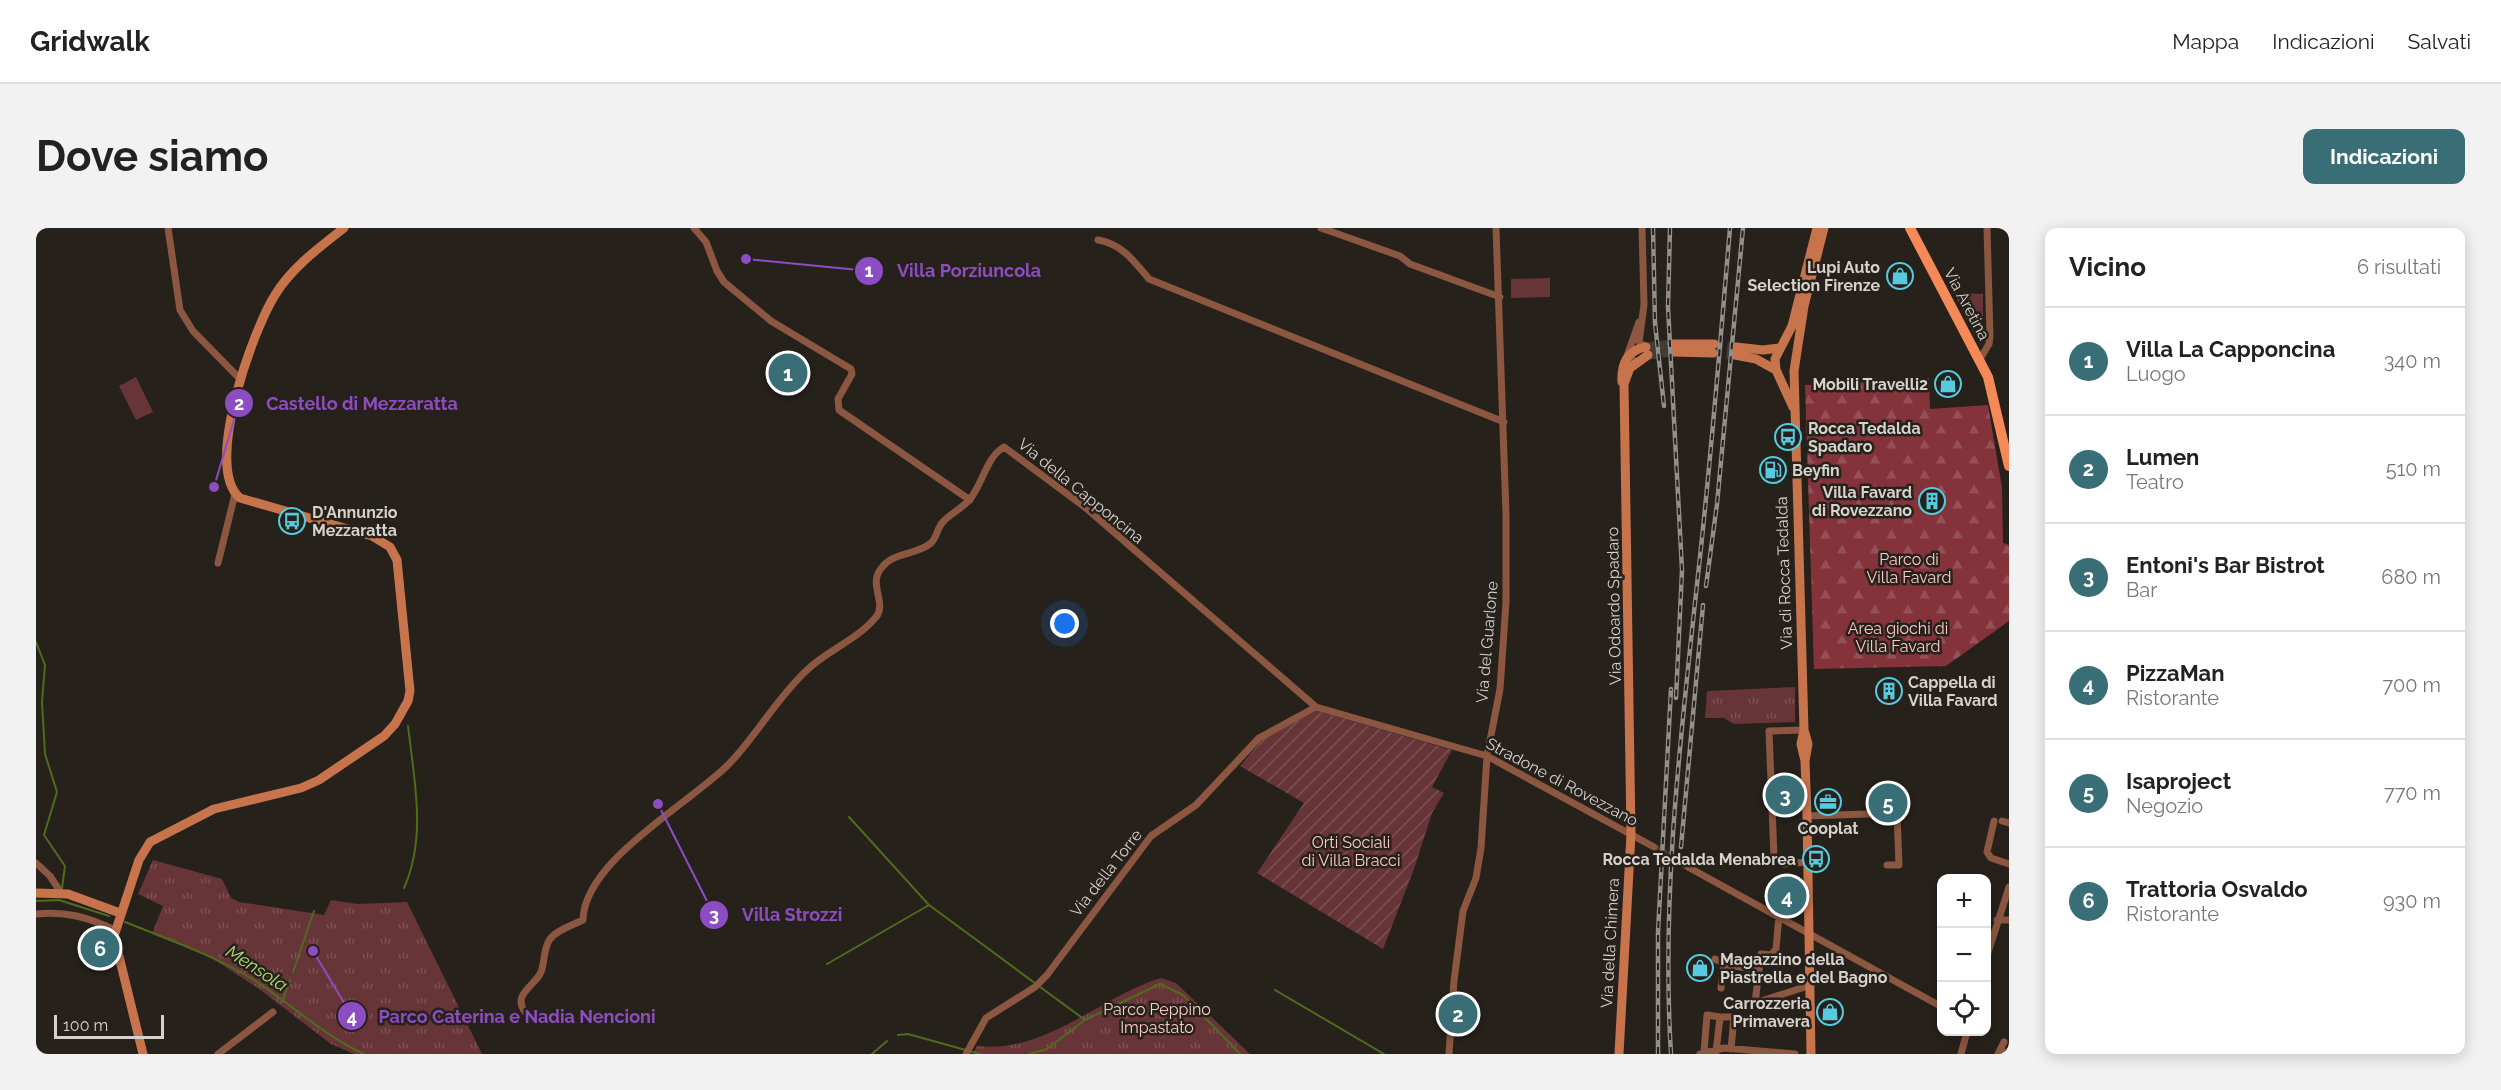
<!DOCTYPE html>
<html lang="it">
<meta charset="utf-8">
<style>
:root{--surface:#fff;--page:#f2f2f2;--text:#222;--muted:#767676;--line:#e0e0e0;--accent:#396e77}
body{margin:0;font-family:Raleway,sans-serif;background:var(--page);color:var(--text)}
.controls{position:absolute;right:18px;bottom:18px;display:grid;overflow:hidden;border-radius:12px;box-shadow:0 3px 15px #0003}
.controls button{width:54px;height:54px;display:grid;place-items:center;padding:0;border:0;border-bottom:2px solid var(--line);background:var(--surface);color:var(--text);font:30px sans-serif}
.scale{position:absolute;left:18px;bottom:15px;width:110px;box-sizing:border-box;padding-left:6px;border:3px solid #d5d2ce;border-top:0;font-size:16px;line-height:21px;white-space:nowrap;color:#d5d2ce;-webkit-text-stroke:4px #27211b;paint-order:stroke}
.you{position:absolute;left:1029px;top:396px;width:21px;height:21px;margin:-15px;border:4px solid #fff;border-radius:50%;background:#1a73e8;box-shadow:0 0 0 9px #1a73e833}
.badge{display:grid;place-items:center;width:39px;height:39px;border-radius:50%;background:var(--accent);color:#fff;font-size:20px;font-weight:700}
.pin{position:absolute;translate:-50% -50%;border:3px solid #fff;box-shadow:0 2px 6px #0006}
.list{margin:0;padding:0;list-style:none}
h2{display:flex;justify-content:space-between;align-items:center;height:78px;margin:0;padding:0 24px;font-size:26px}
h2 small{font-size:20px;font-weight:400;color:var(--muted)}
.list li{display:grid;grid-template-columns:39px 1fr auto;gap:18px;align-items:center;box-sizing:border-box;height:108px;padding:0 24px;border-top:2px solid var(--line)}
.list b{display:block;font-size:22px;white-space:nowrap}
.list p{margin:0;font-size:20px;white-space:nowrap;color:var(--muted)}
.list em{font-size:20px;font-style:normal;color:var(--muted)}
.icon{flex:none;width:33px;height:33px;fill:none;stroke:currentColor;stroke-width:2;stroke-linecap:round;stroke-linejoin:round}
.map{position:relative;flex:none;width:1973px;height:826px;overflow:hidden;border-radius:12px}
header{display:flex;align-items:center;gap:36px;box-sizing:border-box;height:84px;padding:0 30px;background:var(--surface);border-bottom:2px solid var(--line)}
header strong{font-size:28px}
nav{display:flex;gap:33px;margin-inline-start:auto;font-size:21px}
.intro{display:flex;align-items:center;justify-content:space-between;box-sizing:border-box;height:144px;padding:0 36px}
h1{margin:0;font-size:42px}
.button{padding:15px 27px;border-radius:12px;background:var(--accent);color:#fff;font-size:21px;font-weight:700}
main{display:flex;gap:36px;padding:0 36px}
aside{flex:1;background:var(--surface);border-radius:12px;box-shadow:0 3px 15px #0003}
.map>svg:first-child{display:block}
.grass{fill:url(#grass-tufts)}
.forest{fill:url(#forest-firs)}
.garden{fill:url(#garden-furrows)}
.pitch{fill:#673538}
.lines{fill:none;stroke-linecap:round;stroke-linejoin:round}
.stream{stroke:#4d6d1c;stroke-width:2}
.street-tunnel{stroke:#413c36;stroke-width:7;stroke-dasharray:7 3.5;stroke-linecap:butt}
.secondary-tunnel{stroke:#413c36;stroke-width:9;stroke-dasharray:9 4.5;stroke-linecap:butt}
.street{stroke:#8b5740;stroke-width:7}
.secondary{stroke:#c7744d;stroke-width:9}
.primary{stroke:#f58957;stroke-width:10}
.rail-casing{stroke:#928e89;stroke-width:4.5}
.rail{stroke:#27211b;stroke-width:2;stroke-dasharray:7;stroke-linecap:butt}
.labels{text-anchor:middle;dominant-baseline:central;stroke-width:5;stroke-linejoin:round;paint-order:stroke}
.poi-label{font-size:16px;font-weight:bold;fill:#d5d2ce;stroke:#27211b;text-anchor:end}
.street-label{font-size:16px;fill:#d5d2ce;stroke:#27211b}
.park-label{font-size:16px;fill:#fac8c9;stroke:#27211b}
.water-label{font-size:18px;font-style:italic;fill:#addb72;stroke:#27211b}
.leader{fill:none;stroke:#8d4dc2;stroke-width:2}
.callout-dot{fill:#8d4dc2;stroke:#27211b;stroke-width:2}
.mark-label{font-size:18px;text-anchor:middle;font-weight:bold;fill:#fff}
.callout-label{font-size:18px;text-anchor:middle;font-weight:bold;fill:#8d4dc2;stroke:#27211b;stroke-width:5;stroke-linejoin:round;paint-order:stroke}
</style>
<header>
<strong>Gridwalk</strong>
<nav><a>Mappa</a><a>Indicazioni</a><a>Salvati</a></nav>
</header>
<div class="intro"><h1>Dove siamo</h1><a class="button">Indicazioni</a></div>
<main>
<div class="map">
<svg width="1973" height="826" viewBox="0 0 1973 826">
<defs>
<pattern id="grass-tufts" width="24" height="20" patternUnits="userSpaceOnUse" patternTransform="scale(1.5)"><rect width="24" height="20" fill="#673538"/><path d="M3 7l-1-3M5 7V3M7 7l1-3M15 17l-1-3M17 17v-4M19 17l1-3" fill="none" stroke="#7c5154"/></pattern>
<pattern id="forest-firs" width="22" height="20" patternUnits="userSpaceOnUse" patternTransform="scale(1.5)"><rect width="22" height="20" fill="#85333b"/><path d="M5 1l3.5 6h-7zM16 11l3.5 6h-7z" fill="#955056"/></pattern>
<pattern id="garden-furrows" width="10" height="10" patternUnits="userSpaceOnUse" patternTransform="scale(1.5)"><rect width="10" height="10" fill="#673538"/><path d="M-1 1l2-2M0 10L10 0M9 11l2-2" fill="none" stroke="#7c5154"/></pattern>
</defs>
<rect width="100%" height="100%" fill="#27211b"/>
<!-- grass -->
<path class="grass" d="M1918 65 1947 66V101L1939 108Z
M1759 459V494L1698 496 1688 490H1669L1671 463Z
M117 632 186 651 195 670 203 674 288 687 295 672 321 676 371 674 446 826H318L295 816 222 760 174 729 116 706 127 678 102 666Z
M1125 750 1140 755 1214 826H937L941 818C1010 826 1063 769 1125 750Z"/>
<!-- forest -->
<path class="forest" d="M1893 150 1894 181 1952 177 1966 260 1967 315 1973 317V393L1910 438 1778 441 1769 157Z"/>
<!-- garden -->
<path class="garden" d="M1281 483 1416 522 1396 559 1408 565 1396 585 1378 641 1347 721 1221 645 1268 575 1204 538 1228 510Z"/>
<!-- pitch -->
<path class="pitch" d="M1514 50V69L1475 70V51Z
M100 149 117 184 100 192 83 158Z"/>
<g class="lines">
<!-- stream -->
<path class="stream" d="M0 414 9 437 6 474 9 526 21 564 8 607 29 638 26 660
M813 589 893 677 1049 792
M368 660C391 609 378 551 372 498
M0 673 23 672 73 688
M89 694C134 712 177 727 218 752 257 777 285 806 328 826
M791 736 893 677
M257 744 278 683
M1239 762 1348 826
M246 774 254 752
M862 807 872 806 944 826
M836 826 851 813
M993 826 1011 821 1049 792 1124 756 1147 767 1204 826"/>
<!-- street-tunnel -->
<path class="street-tunnel" d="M1618 619 1652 639"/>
<!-- secondary-tunnel -->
<path class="secondary-tunnel" d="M1678 116 1700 119
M1610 119 1636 116
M1677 125 1699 127
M1612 127 1637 124"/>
<!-- street -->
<path class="street" d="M132 0 144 82 157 103 205 152
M658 0 670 14 681 43 688 54 735 93 815 141 816 146 802 171 803 182 934 272
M1285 0 1364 28 1374 36 1464 69
M1606 0 1608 77 1603 114 1610 119
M1062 12C1086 16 1098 33 1113 51L1468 194
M1944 131 1953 116 1954 108 1951 0
M1600 134 1591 128 1603 94
M182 335 199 266
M1768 502 1733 503 1738 629 1747 636 1772 634
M1771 588 1861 585 1863 637H1851
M1958 593 1951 624 1955 630 1973 636
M1966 593 1973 595
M0 635 14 648 25 665
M1652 639 1906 779
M0 686C31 683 51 689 79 702
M1743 688 1740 721 1735 727 1725 726 1719 775 1775 757
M1961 692H1973
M1679 731 1692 737 1723 742
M1950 731 1973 659
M1685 760 1688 735
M489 784C476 766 499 758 505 744 509 734 507 721 514 711 521 702 537 697 547 692 548 633 653 576 693 536 721 507 740 471 771 442 792 422 821 412 840 389 851 376 833 357 844 342 856 323 880 328 895 315 901 309 901 301 906 295 913 286 926 281 934 271 946 257 951 228 968 219L1050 280 1280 479 1451 528 1618 619
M1684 789H1698L1695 821
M1964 822 1968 814
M1668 824 1671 787 1684 789 1680 824
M182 826 237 784
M930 826 950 790 999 759 1011 747 1115 608 1160 577 1223 510 1280 479
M1413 826 1418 753 1427 683 1440 650 1445 620 1451 528 1464 461 1470 374V286L1460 0
M1664 826 1688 820 1759 826
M1925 826 1931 804
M1962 826 1964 822 1972 826"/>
<!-- secondary -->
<path class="secondary" d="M1636 116H1678
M1700 119 1727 122 1743 120
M1637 124 1677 125
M1699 127 1720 131 1740 142
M1586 154C1585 136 1591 122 1610 119
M1757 179 1740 142 1739 131 1756 98 1781 0
M1768 502 1772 516 1769 533
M0 665 32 666 84 685
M107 826 78 708 103 632 114 614 178 581 265 560 283 552 348 508 359 496 372 473 374 463 361 332 354 319 336 308 204 270C167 239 217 102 239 67 256 39 284 19 308 0
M1583 826 1595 606 1588 156 1594 140 1612 127
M1775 826 1771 588 1769 533 1765 516 1768 502 1758 143 1768 78 1788 0"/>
<!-- primary -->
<path class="primary" d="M1874 0 1952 149 1973 238"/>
<defs>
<path id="rail" d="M1617 0 1619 95 1628 178
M1634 0 1632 79 1646 342 1640 470
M1670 358 1681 276 1707 0
M1645 619 1667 377
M1622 826V704L1635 461
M1635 826C1625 666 1645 506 1662 347 1675 232 1684 116 1694 0"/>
</defs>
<!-- rail casing -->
<use href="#rail" class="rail-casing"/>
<!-- rail -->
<use href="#rail" class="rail"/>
</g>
<!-- icons -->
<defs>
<symbol id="shop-ring" viewBox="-11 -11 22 22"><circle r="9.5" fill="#27211b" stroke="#55cae0" stroke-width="1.5"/><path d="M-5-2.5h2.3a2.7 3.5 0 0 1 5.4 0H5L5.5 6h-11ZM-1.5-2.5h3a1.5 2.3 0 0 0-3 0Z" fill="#55cae0"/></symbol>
<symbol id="bus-ring" viewBox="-11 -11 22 22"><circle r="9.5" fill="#27211b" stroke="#55cae0" stroke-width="1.5"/><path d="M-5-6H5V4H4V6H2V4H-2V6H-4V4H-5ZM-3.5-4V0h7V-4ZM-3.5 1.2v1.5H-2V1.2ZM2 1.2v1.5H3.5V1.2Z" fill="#55cae0"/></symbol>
<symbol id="fuel-ring" viewBox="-11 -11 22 22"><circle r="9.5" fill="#27211b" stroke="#55cae0" stroke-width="1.5"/><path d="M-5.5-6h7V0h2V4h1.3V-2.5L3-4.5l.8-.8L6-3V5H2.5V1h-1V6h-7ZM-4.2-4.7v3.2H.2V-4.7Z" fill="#55cae0"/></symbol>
<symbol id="building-ring" viewBox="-11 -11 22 22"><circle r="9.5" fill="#27211b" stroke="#55cae0" stroke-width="1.5"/><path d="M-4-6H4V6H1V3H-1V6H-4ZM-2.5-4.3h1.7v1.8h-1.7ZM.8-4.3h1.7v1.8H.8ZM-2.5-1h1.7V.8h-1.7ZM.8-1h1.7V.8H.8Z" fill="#55cae0"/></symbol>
<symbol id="office-ring" viewBox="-11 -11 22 22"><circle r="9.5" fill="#27211b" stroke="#55cae0" stroke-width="1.5"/><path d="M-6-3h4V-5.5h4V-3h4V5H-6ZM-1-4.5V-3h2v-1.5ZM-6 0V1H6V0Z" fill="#55cae0"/></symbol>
</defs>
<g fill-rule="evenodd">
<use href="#shop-ring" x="1849" y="33" width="30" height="30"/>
<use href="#shop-ring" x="1897" y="141" width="30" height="30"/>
<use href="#bus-ring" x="1737" y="194" width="30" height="30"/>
<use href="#fuel-ring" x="1722" y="227" width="30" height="30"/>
<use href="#building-ring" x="1881" y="258" width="30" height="30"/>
<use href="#bus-ring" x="241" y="278" width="30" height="30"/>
<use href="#building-ring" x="1838" y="448" width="30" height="30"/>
<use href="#office-ring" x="1777" y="559" width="30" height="30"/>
<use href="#bus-ring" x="1765" y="616" width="30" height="30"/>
<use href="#shop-ring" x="1649" y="725" width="30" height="30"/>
<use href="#shop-ring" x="1779" y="769" width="30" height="30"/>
</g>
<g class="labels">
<!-- poi labels -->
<g class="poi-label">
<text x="1844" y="39">Lupi Auto<tspan x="1844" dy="18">Selection Firenze</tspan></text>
<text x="1892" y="156">Mobili Travelli2</text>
<text x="1772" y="200" text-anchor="start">Rocca Tedalda<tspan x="1772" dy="18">Spadaro</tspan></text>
<text x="1756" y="242" text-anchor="start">Beyfin</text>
<text x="1876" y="264">Villa Favard<tspan x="1876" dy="18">di Rovezzano</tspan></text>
<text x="276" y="284" text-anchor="start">D'Annunzio<tspan x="276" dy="18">Mezzaratta</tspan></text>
<text x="1872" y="454" text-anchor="start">Cappella di<tspan x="1872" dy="18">Villa Favard</tspan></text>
<text x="1792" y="600" text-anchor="middle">Cooplat</text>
<text x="1760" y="631">Rocca Tedalda Menabrea</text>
<text x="1684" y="731" text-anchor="start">Magazzino della<tspan x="1684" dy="18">Piastrella e del Bagno</tspan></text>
<text x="1774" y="775">Carrozzeria<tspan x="1774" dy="18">Primavera</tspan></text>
</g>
<!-- street labels -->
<g class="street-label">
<text transform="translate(1931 76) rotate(62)">Via Aretina</text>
<text transform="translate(1045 263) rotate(39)">Via della Capponcina</text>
<text transform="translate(1748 345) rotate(-92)">Via di Rocca Tedalda</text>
<text transform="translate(1578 378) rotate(-91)">Via Odoardo Spadaro</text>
<text transform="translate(1451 414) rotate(-85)">Via del Guarlone</text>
<text transform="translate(1526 554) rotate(28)">Stradone di Rovezzano</text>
<text transform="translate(1070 645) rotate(-52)">Via della Torre</text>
<text transform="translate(1574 715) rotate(-87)">Via della Chimera</text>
</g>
<!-- park labels -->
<g class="park-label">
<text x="1873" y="331">Parco di<tspan x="1873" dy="18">Villa Favard</tspan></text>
<text x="1862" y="400">Area giochi di<tspan x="1862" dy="18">Villa Favard</tspan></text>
<text x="1315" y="614">Orti Sociali<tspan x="1315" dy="18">di Villa Bracci</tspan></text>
<text x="1121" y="781">Parco Peppino<tspan x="1121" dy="18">Impastato</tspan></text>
</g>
<!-- water labels -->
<g class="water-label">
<text transform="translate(221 740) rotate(33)">Mensola</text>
</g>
</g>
<!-- callouts -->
<path class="leader" d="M710 31L833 43M178 259L203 175M622 576L678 687M277 723L316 788"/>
<g class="callout-dot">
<circle cx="710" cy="31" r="6"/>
<circle cx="178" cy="259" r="6"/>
<circle cx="622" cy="576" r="6"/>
<circle cx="277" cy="723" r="6"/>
<circle cx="833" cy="43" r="15"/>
<circle cx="203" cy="175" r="15"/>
<circle cx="678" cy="687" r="15"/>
<circle cx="316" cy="788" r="15"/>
</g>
<g class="mark-label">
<text x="833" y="49">1</text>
<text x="203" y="182">2</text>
<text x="678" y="693">3</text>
<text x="316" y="795">4</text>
</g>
<g class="callout-label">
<text x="933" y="49">Villa Porziuncola</text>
<text x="326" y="182">Castello di Mezzaratta</text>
<text x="756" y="693">Villa Strozzi</text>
<text x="481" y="795">Parco Caterina e Nadia Nencioni</text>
</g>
</svg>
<div class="controls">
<button>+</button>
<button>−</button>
<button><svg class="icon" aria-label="locate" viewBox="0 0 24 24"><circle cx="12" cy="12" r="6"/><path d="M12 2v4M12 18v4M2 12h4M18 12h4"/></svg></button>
</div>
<div class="scale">100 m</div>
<div class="you"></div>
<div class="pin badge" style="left:752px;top:145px">1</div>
<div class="pin badge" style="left:1422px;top:786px">2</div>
<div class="pin badge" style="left:1749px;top:567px">3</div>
<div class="pin badge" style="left:1751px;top:668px">4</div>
<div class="pin badge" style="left:1852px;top:575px">5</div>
<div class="pin badge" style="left:64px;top:720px">6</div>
</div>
<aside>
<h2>Vicino<small>6 risultati</small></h2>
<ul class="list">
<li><span class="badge">1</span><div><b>Villa La Capponcina</b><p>Luogo</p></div><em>340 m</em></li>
<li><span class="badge">2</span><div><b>Lumen</b><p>Teatro</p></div><em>510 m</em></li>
<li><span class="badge">3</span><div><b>Entoni's Bar Bistrot</b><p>Bar</p></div><em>680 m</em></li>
<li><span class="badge">4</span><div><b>PizzaMan</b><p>Ristorante</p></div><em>700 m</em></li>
<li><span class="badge">5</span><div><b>Isaproject</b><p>Negozio</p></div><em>770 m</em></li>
<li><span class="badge">6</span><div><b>Trattoria Osvaldo</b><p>Ristorante</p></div><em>930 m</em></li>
</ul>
</aside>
</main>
